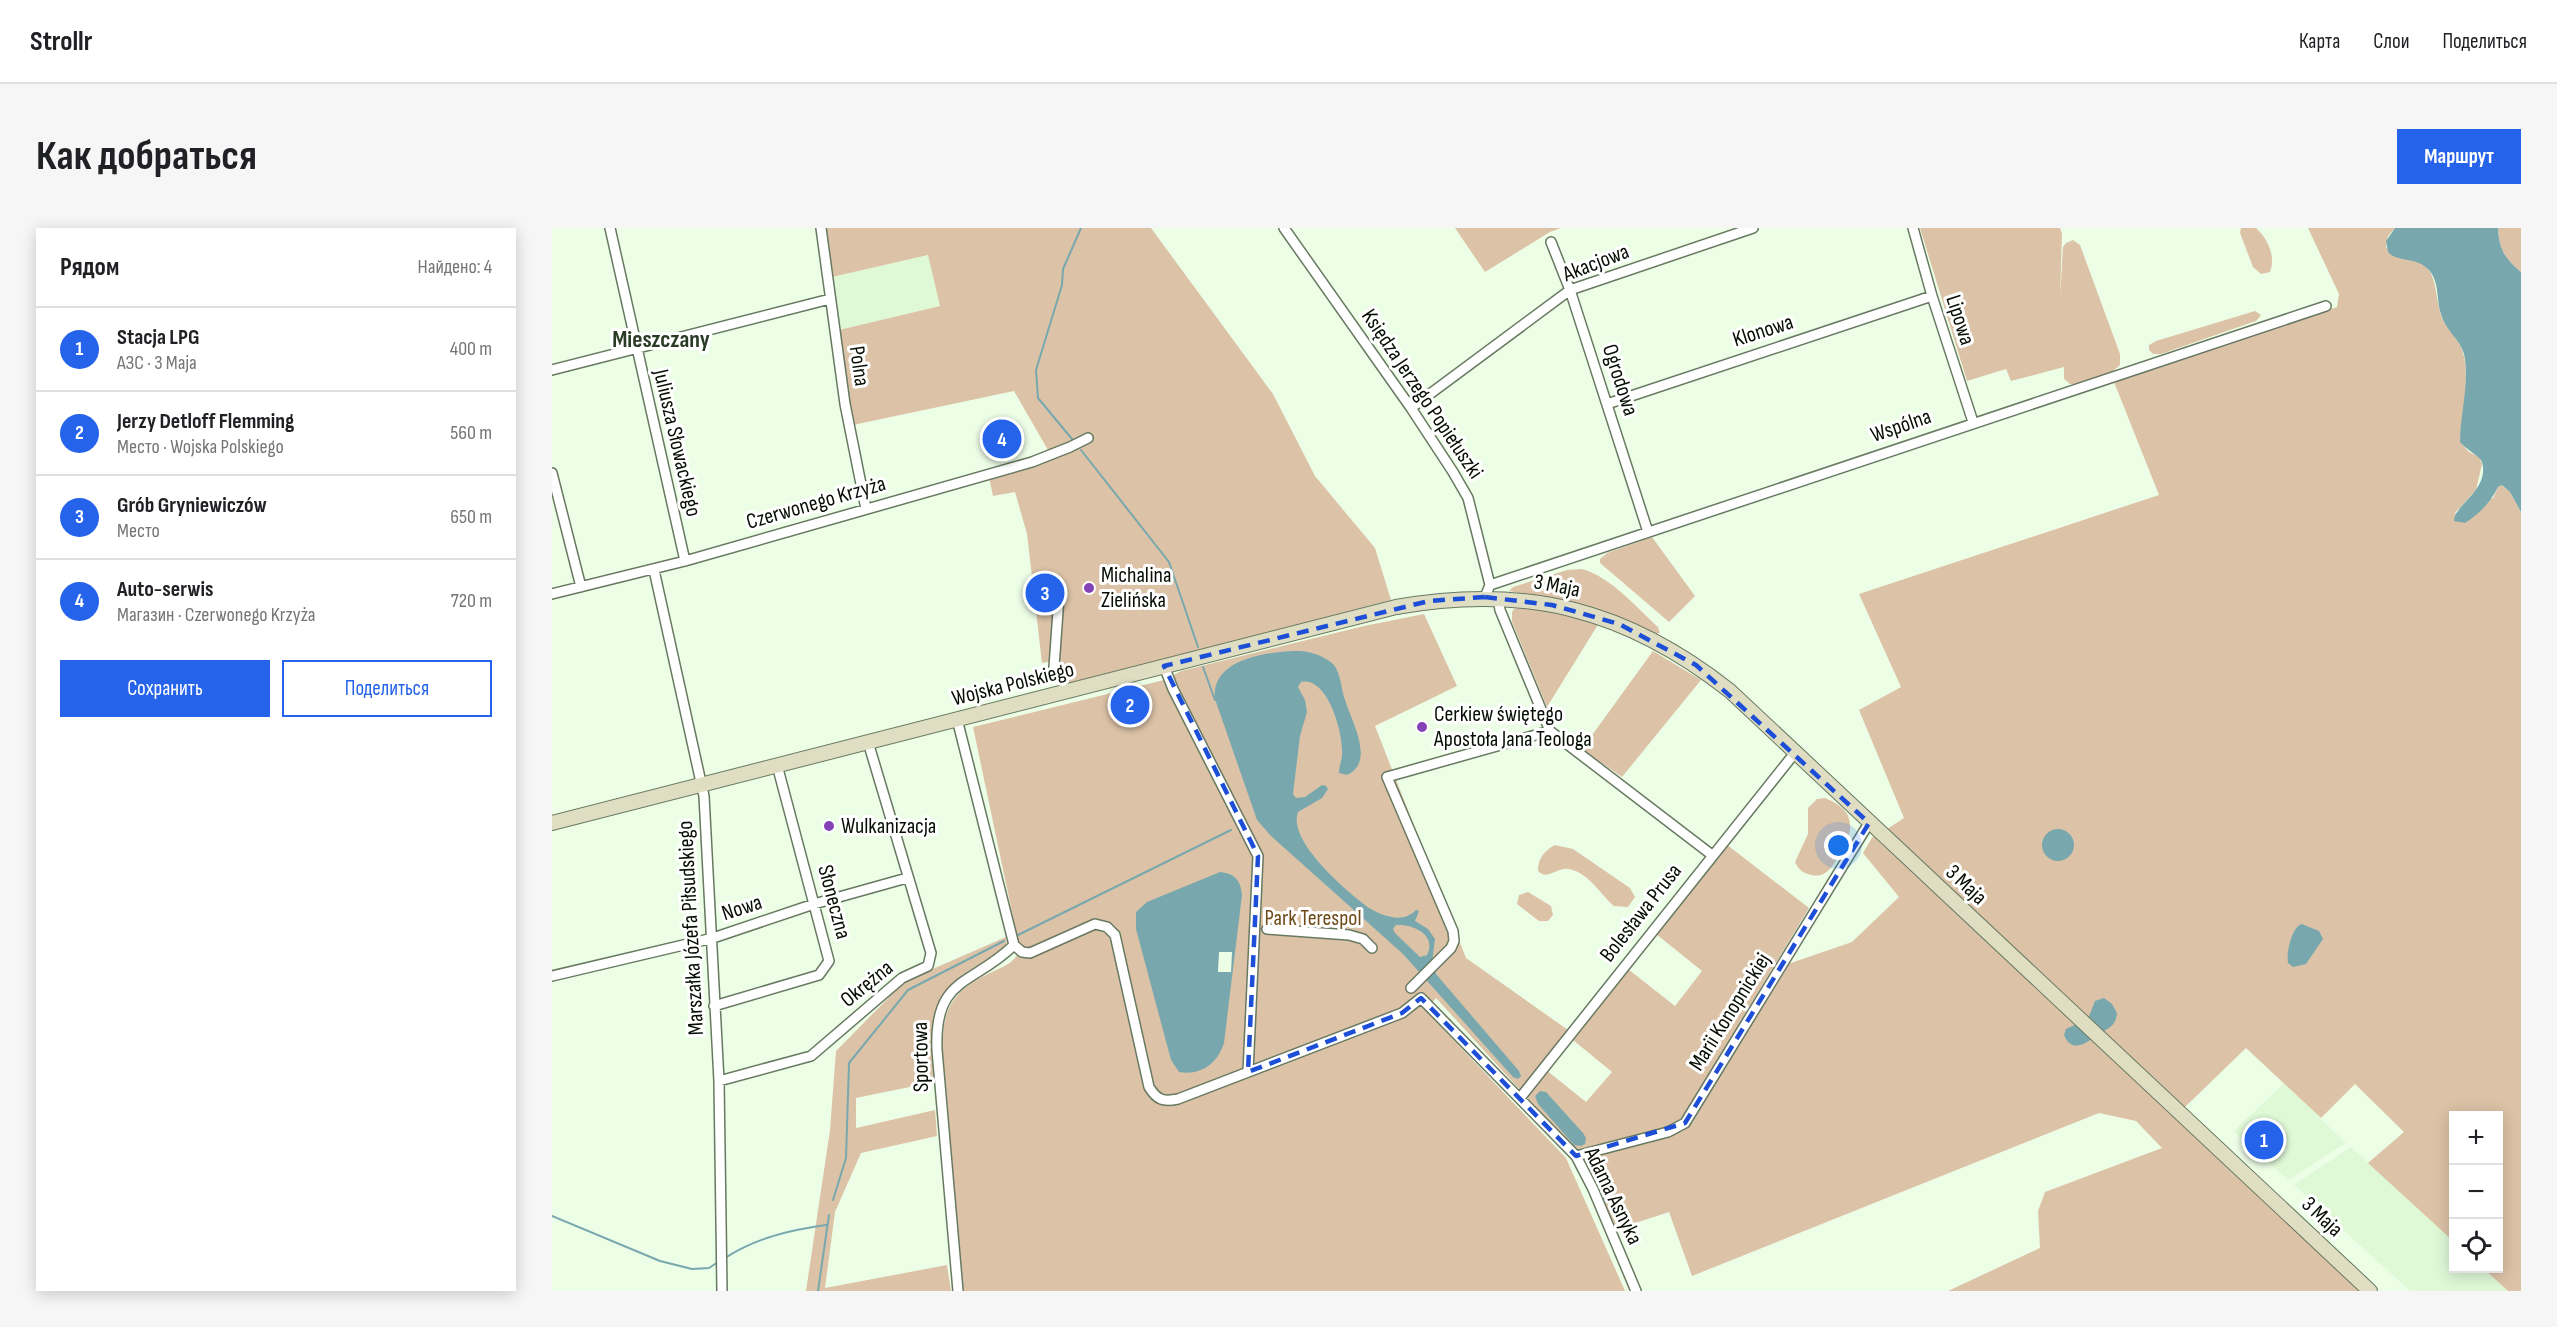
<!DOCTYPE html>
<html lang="ru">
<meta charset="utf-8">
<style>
:root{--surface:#fff;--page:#f6f6f6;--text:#202124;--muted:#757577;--line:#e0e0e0;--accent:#2563eb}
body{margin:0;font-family:"Sofia Sans Condensed",sans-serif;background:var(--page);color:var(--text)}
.controls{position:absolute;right:18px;bottom:18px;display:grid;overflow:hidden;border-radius:0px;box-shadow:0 3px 15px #0003}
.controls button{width:54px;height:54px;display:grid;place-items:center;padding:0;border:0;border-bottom:2px solid var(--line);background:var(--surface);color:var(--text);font:30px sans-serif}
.you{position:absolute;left:1287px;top:618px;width:21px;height:21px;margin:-15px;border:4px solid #fff;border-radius:50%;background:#1a73e8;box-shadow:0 0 0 9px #1a73e833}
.badge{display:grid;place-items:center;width:39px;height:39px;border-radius:50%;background:var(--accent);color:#fff;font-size:20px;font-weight:700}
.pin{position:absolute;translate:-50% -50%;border:3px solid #fff;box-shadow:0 2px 6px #0006}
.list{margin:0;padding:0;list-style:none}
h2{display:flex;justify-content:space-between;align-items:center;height:78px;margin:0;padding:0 24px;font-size:26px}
h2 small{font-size:20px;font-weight:400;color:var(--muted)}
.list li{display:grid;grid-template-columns:39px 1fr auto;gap:18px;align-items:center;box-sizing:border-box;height:84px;padding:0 24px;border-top:2px solid var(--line)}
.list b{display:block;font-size:22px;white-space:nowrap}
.list p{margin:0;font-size:20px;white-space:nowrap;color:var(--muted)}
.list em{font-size:20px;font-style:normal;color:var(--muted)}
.actions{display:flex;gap:12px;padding:18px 24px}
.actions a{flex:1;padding:14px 0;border:2px solid var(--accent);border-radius:0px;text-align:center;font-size:21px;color:var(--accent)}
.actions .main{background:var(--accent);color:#fff}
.icon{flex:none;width:33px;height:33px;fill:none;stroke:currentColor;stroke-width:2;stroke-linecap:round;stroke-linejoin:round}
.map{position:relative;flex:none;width:1969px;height:1063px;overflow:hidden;border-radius:0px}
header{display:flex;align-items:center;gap:36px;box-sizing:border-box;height:84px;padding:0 30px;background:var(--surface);border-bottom:2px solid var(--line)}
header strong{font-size:28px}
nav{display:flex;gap:33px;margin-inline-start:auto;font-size:21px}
.intro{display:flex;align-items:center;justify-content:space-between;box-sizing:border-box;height:144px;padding:0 36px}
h1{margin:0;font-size:42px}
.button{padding:15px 27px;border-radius:0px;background:var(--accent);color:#fff;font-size:21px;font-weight:700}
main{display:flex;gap:36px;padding:0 36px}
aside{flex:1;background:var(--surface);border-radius:0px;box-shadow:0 3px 15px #0003}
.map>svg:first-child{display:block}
.built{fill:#dff9d7}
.green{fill:#dcc3a7}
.water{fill:#78a8ae;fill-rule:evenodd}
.pier{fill:#edfee7}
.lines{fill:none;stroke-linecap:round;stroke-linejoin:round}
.stream{stroke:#78a8ae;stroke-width:2}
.street-casing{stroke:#677960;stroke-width:12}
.secondary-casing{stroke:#677960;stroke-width:16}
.street{stroke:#fff;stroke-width:9}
.secondary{stroke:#dfddc2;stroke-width:14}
.marked{fill:none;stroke:#1d4ed8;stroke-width:4.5;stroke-dasharray:12 8;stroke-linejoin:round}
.poi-dot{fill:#8542b6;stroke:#fff;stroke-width:2}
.labels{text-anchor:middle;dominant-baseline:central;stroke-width:6;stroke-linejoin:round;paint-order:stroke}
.street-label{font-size:22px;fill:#070d05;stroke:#fff}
.poi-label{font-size:22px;fill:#070d05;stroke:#fff;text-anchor:start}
.park-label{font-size:22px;fill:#6f4a18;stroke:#fff}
.neighbourhood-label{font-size:24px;font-weight:bold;fill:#2b3c26;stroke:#fff}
</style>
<header>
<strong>Strollr</strong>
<nav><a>Карта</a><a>Слои</a><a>Поделиться</a></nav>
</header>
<div class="intro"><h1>Как добраться</h1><a class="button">Маршрут</a></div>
<main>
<aside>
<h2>Рядом<small>Найдено: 4</small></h2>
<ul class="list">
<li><span class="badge">1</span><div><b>Stacja LPG</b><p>АЗС · 3 Maja</p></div><em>400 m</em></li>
<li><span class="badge">2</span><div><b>Jerzy Detloff Flemming</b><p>Место · Wojska Polskiego</p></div><em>560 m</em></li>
<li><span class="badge">3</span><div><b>Grób Gryniewiczów</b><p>Место</p></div><em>650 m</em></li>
<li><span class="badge">4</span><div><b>Auto-serwis</b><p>Магазин · Czerwonego Krzyża</p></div><em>720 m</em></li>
</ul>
<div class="actions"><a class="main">Сохранить</a><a>Поделиться</a></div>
</aside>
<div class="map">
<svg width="1969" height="1063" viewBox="0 0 1969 1063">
<rect width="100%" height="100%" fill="#edfee7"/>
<!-- built -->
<path class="built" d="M377 27 388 78 287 102 280 49Z
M1732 855 1794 915 1736 952 1682 903Z
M1799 919 1901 1013 1902 1040 1932 1041 1956 1063H1858L1742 957Z"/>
<!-- green -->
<path class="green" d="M273 0H599L721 166 763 248 823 320 839 372 520 455 509 453 505 432 490 435 475 306 463 264 441 268 437 249 500 229 462 163 301 197 287 102 388 78 376 27 280 49Z
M903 0H1009L998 4 933 44Z
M1368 0H1508L1510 6 1508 70 1511 19 1514 15 1521 12 1528 17 1568 126V137L1560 144 1522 156H1518L1512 151V139L1459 153 1454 141 1415 153Z
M1689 0H1704C1716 11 1724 28 1718 44L1709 46 1701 39 1688 5Z
M1756 0H1843L1836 8 1834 19 1844 29C1888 31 1880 55 1889 87 1893 100 1906 109 1910 122 1919 145 1910 189 1908 214L1917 224 1927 229 1930 236 1924 262 1902 286 1941 270 1946 259 1950 257 1958 264 1969 284V1063H1956L1932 1041 1946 1040V888H1902L1901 1013 1816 935 1852 904 1803 856 1769 890 1694 820 1632 880 1343 611 1335 601 1352 590 1307 482 1349 459 1307 366 1607 267 1562 154 1785 79 1787 66Z
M1946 0H1969V44C1953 31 1947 21 1946 0Z
M1703 83 1709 87 1704 93 1609 126H1601L1597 122V117L1604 113Z
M1100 309 1143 368 1117 394 1048 335V331L1055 325Z
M1030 341C1059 349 1084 379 1106 399L1108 405 1104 406 1075 392 1035 378 957 363 961 359 1015 342Z
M972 379 1005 384 1047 395 995 479 960 394V384L962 381Z
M872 386 905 458 823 498 914 730 1016 802 988 837 1034 874 1060 844 1021 812 1076 741 1123 778 1150 743 1104 706 1174 616 1257 680 1169 826 1174 834 1233 737 1300 714 1347 669 1311 625 1321 608 1808 1063H1396L1488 1020 1486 983 1493 964 1610 920 1584 893 1547 885 1140 1048 1117 984 1062 1002 1031 933 1033 929 1131 903 1141 894 1149 877 1142 873 1129 890 1112 902 1023 922 884 770 874 783 1014 930 1073 1063H411L391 828C389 782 399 763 440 744 453 738 462 735 468 722L421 499 612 452 629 443 812 398Z
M1101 423 1149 452 1070 549 1030 521Z
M1273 570C1301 581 1304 598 1290 622 1282 636 1275 653 1256 646 1249 644 1246 640 1243 634L1256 606V580L1265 571Z
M1003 617 1021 621 1078 660 1083 669 1076 679 1062 678C1048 666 1037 645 1017 641 1005 639 995 653 986 643 986 630 992 623 1003 617Z
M976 664 999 678 1001 687 996 693H987L965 676 967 667Z
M454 709 455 718C442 729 426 736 412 746 374 772 380 814 382 854L304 870V900L383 882 385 908 309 925 283 984 273 1060 395 1037 399 1063H254L278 902 284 823 353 753Z"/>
<!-- water -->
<path class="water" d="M1843 0H1946C1947 21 1953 31 1969 44V284L1958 264 1950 257 1946 259C1939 274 1927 286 1913 295L1902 293C1901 278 1938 262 1930 234 1928 228 1913 221 1908 214 1908 186 1918 154 1912 126 1908 111 1893 102 1889 86 1884 72 1888 55 1877 42 1864 28 1846 35 1836 24L1834 13Z
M748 423C760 424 773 428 782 437 789 446 789 461 793 472 799 492 824 534 795 547L787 545C787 537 791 530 790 522 790 502 775 448 749 454L746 459 753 472 755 484 748 508 741 566 744 570 753 569 770 557 774 558 776 561 770 570 746 584C735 613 795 664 817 680 831 688 851 696 864 682L867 683 863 693 876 701 883 711 880 734 884 746 967 843 969 848 966 851 961 849 851 726 719 608 705 592 663 471C658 430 718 423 748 423ZM844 697C862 696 885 707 875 727L868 729 843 705 841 701Z
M1490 617a16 16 0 1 1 32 0a16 16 0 1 1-32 0Z
M668 644C682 645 689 652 690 667L672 815C666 835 649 848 627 844L619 832 584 701V684L595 674Z
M1750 696 1767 703 1771 711 1754 736 1741 739 1736 735C1734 725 1740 698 1750 696Z
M1552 770 1560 776 1565 785C1564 798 1557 800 1547 806 1536 814 1520 827 1512 807L1514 801 1536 791 1543 773Z
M988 863 994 864 1031 905 1034 910 1033 916 1029 918 1022 917 986 876 983 868Z
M1040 928H1044L1049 932 1062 969 1058 975H1053L1050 971 1038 936Z"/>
<!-- pier -->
<path class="pier" d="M667 724H680L679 744H666Z"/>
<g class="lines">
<!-- stream -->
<path class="stream" d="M520 211 486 170 484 142 510 57 511 41 529 0
M529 222 617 334 646 419
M651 439 663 472
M466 707 679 602
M281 972 294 930 297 835 356 762 452 713
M0 988 108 1033 140 1041 157 1040 166 1034
M173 1030C204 1010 238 1002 274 997
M266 1063 277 987"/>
<defs>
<path id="street" d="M58 0 133 333
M269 0 293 176 314 281
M732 0 859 180 901 244 916 270 938 357 933 369
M1361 0 1380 68 1421 194
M999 14 1018 62 1096 304
M0 142 278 71
M1055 176 1380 68
M859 180 1018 62 1201 0
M0 245 29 359
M102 342 152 568 167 853 170 1063
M938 357 1774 78
M0 366 133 333 480 234 518 219 536 210
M946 370 948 382 998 503 1160 627
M612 438 621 461 706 628 696 844
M502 439 507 369
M405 491 462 717
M715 701 797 707 811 711 820 720
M462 717 470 724 478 725 543 696 555 699 563 707 597 859C605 872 611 874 626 871L850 785 869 770 1024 928 1041 961 1084 1063
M0 748 161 710 262 676 355 650
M859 760 899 720 902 713 901 703 835 549 998 503
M162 778 267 747 277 733 225 537
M167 853 259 828 350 750 376 738 379 725 316 514
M968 870 1242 526
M1024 928 1116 904 1133 895 1317 595
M406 1063 385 822C382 748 420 758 462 717"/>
<path id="secondary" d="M0 595 844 379C974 356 1074 381 1178 463L1818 1063"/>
</defs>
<!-- street casing -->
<use href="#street" class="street-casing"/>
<!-- secondary casing -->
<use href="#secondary" class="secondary-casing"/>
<!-- street -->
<use href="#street" class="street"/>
<!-- secondary -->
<use href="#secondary" class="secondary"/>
</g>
<!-- marked area -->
<path class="marked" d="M933 369 1000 377 1067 396 1144 437 1317 595 1133 895 1024 928 869 770 850 785 696 844 706 628 612 438 877 373Z"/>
<!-- markers -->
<g class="poi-dot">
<circle cx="537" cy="360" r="6"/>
<circle cx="870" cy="499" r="6"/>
<circle cx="277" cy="598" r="6"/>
</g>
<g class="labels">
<!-- street labels -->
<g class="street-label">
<text transform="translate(1044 35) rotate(-21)">Akacjowa</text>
<text transform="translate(1408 92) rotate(72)">Lipowa</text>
<text transform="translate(1211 103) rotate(-18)">Klonowa</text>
<text transform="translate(307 138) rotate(82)">Polna</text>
<text transform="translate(1068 152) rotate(72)">Ogrodowa</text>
<text transform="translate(870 166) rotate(56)">Księdza Jerzego Popiełuszki</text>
<text transform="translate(1349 198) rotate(-19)">Wspólna</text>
<text transform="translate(125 215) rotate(77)">Juliusza Słowackiego</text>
<text transform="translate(264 275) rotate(-16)">Czerwonego Krzyża</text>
<text transform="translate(1005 358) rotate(11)">3 Maja</text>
<text transform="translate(461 456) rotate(-14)">Wojska Polskiego</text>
<text transform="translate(1414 657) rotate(43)">3 Maja</text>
<text transform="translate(282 674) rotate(75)">Słoneczna</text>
<text transform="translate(190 680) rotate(-18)">Nowa</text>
<text transform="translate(1089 685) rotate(-52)">Bolesława Prusa</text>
<text transform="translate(139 700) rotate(-93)">Marszałka Józefa Piłsudskiego</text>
<text transform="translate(315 756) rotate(-39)">Okrężna</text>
<text transform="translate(1178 784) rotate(-58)">Marii Konopnickiej</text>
<text transform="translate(369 829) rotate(-91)">Sportowa</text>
<text transform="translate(1061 968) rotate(64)">Adama Asnyka</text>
<text transform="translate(1770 989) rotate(43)">3 Maja</text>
</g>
<!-- poi labels -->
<g class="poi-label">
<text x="549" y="347">Michalina<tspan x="549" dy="25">Zielińska</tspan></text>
<text x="882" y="486">Cerkiew świętego<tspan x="882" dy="25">Apostoła Jana Teologa</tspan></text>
<text x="289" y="598">Wulkanizacja</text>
</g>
<!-- park labels -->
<g class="park-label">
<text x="761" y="690">Park Terespol</text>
</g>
<!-- neighbourhood labels -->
<g class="neighbourhood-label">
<text x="109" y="111">Mieszczany</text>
</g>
</g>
</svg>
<div class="controls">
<button>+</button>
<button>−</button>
<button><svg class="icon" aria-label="locate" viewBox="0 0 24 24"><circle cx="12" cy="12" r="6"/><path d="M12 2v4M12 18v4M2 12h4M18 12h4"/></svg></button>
</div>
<div class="you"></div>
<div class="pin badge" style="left:1712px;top:912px">1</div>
<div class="pin badge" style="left:578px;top:477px">2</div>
<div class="pin badge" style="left:493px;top:365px">3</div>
<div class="pin badge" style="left:450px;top:211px">4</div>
</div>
</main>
